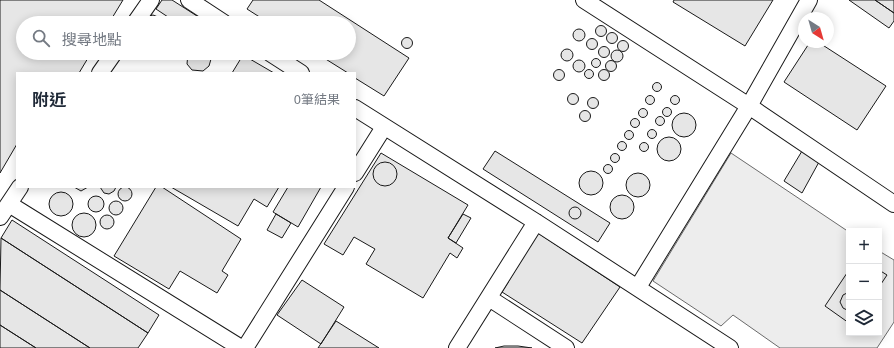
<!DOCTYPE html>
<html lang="zh-TW">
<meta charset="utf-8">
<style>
:root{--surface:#fff;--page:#f6f6f7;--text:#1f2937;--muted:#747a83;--line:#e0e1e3}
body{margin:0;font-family:Georgia,"Noto Sans TC",serif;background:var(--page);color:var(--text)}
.controls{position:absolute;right:12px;bottom:12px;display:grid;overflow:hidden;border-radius:0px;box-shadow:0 2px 10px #0003}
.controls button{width:36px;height:36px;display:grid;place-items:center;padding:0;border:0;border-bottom:1px solid var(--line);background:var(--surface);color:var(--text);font:20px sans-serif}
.compass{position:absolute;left:798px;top:12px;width:36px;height:36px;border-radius:50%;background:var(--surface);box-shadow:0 2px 10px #0003;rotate:143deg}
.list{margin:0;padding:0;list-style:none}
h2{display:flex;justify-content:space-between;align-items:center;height:52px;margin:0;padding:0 16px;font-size:17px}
h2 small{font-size:13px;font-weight:400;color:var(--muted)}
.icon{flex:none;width:22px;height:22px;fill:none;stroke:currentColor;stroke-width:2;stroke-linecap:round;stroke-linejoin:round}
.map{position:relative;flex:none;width:894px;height:348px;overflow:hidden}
.search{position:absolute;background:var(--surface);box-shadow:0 2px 10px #0003;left:16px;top:16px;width:340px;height:44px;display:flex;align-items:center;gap:10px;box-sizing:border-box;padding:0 14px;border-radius:22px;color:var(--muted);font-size:15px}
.panel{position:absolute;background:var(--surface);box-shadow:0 2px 10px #0003;left:16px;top:72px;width:340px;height:116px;border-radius:0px}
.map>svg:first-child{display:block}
.green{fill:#ededed;stroke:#6a6a6a}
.building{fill:#e6e6e6;stroke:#1a1a1a}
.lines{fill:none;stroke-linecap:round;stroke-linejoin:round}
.minor-casing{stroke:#1a1a1a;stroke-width:18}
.minor{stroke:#fff;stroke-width:16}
</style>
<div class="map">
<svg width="894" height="348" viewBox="0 0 894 348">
<rect width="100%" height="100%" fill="#fff"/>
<!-- green -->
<path class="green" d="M731 153 849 232V333H879V251L894 260V322L877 348H780L733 315 721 326 653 281Z"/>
<!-- building -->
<path class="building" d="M0 0H123L109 23H23V53H91L79 73H17V144L0 173Z
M162 0H172L197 16 192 23H177L156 9Z
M253 0H319L409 58 384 96 355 78V73H348L316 53H349V23H269L247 9Z
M674 0H773L745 46 673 2Z
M849 0H875L894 13V21L889 28Z
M875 0H894V13Z
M153 15 158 17 163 23H141L149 16Z
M595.5 31a5.5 5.5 0 1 1 11 0a5.5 5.5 0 1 1-11 0Z
M573 35a6 6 0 1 1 12 0a6 6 0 1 1-12 0Z
M606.5 38a5.5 5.5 0 1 1 11 0a5.5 5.5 0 1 1-11 0Z
M401.5 43a5.5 5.5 0 1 1 11 0a5.5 5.5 0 1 1-11 0Z
M586.5 44a5.5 5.5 0 1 1 11 0a5.5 5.5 0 1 1-11 0Z
M617.5 46a5.5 5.5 0 1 1 11 0a5.5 5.5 0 1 1-11 0Z
M810 42H818L886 86 857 130 784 82Z
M598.5 52a5.5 5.5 0 1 1 11 0a5.5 5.5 0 1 1-11 0Z
M561 55a6 6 0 1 1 12 0a6 6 0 1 1-12 0Z
M611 56a6 6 0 1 1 12 0a6 6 0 1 1-12 0Z
M188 53H209L211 59 209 66 203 71 192 70 187 64Z
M243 55 274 73H232Z
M591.5 63a4.5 4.5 0 1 1 9 0a4.5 4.5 0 1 1-9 0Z
M573 66a6 6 0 1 1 12 0a6 6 0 1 1-12 0Z
M605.5 66a5.5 5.5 0 1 1 11 0a5.5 5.5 0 1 1-11 0Z
M553.5 75a5.5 5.5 0 1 1 11 0a5.5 5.5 0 1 1-11 0Z
M598.5 75a5.5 5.5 0 1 1 11 0a5.5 5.5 0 1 1-11 0Z
M584.5 74a4.5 4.5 0 1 1 9 0a4.5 4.5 0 1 1-9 0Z
M652.5 87a4.5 4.5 0 1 1 9 0a4.5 4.5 0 1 1-9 0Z
M567.5 99a5.5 5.5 0 1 1 11 0a5.5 5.5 0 1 1-11 0Z
M670.5 100a4.5 4.5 0 1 1 9 0a4.5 4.5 0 1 1-9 0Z
M645.5 100a4.5 4.5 0 1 1 9 0a4.5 4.5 0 1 1-9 0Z
M587.5 103a5.5 5.5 0 1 1 11 0a5.5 5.5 0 1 1-11 0Z
M662.5 112a4.5 4.5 0 1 1 9 0a4.5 4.5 0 1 1-9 0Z
M638.5 113a4.5 4.5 0 1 1 9 0a4.5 4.5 0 1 1-9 0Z
M579.5 116a5.5 5.5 0 1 1 11 0a5.5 5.5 0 1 1-11 0Z
M672 125a12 12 0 1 1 24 0a12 12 0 1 1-24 0Z
M655.5 121a4.5 4.5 0 1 1 9 0a4.5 4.5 0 1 1-9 0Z
M630.5 123a4.5 4.5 0 1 1 9 0a4.5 4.5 0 1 1-9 0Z
M647.5 134a4.5 4.5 0 1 1 9 0a4.5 4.5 0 1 1-9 0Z
M624.5 135a4.5 4.5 0 1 1 9 0a4.5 4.5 0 1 1-9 0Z
M657 149a12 12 0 1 1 24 0a12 12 0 1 1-24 0Z
M617.5 146a4.5 4.5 0 1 1 9 0a4.5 4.5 0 1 1-9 0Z
M639.5 147a4.5 4.5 0 1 1 9 0a4.5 4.5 0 1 1-9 0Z
M495 151 610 223 598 242 483 169Z
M802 151 819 162 802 193 784 181Z
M381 153 468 205 448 238 463 248 457 258 450 253 423 298 366 264 375 249 354 237 343 255 324 244Z
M610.5 158a4.5 4.5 0 1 1 9 0a4.5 4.5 0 1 1-9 0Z
M373 174a12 12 0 1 1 24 0a12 12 0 1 1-24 0Z
M603.5 169a4.5 4.5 0 1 1 9 0a4.5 4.5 0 1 1-9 0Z
M579 183a12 12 0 1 1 24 0a12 12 0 1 1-24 0Z
M626 185a12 12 0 1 1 24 0a12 12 0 1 1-24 0Z
M74 187H88L81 191Z
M100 187H116L114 191 109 194 104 193Z
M156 187H162L241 239 222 271 228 275 217 293 180 271 169 289 114 256Z
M171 187H279L267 207 254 199 238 226Z
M288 187H321L298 227 273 212Z
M118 194a7 7 0 1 1 14 0a7 7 0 1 1-14 0Z
M49 204a12 12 0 1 1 24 0a12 12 0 1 1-24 0Z
M610 207a12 12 0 1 1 24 0a12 12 0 1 1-24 0Z
M88 204a8 8 0 1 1 16 0a8 8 0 1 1-16 0Z
M109 208a7 7 0 1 1 14 0a7 7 0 1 1-14 0Z
M569 213a6 6 0 1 1 12 0a6 6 0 1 1-12 0Z
M72 225a12 12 0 1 1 24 0a12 12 0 1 1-24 0Z
M276 214 291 223 282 238 267 230Z
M463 214 471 218 456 243 448 238Z
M100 222a7 7 0 1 1 14 0a7 7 0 1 1-14 0Z
M12 220 159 315 148 333 1 238Z
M538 233 620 287 582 343 502 292Z
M1 238 148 333 138 348H90L0 290Z
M849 270V323L825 306Z
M879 270 887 275 879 287Z
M302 280 344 307 321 344 277 315Z
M0 290 90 348H36L0 325Z
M849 292V311L843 308 840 302 843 295Z
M336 321 379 348H318Z
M0 325 36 348H0Z
M504 346H518L532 348H495Z"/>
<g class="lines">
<defs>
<path id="minor" d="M189 0 224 23
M584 0 749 106 894 204
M135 23 151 0
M270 53 301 73
M100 73 114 53
M355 108 536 222 730 348
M355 173 384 127
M9 204 241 348
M0 217 20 187
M638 287 749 106 809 0
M489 298 566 348
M245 348 346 187
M457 348 536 222"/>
</defs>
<!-- minor casing -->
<use href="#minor" class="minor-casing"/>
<!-- minor -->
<use href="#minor" class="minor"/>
</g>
</svg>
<div class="controls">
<button>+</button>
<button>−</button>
<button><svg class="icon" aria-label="layers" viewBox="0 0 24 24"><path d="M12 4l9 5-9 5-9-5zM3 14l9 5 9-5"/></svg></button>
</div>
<svg class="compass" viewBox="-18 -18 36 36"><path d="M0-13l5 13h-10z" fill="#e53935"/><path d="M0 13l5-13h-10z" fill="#747a83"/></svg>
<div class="search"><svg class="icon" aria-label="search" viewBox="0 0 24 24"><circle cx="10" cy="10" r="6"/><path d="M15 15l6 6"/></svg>搜尋地點</div>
<section class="panel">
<h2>附近<small>0筆結果</small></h2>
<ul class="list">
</ul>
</section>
</div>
